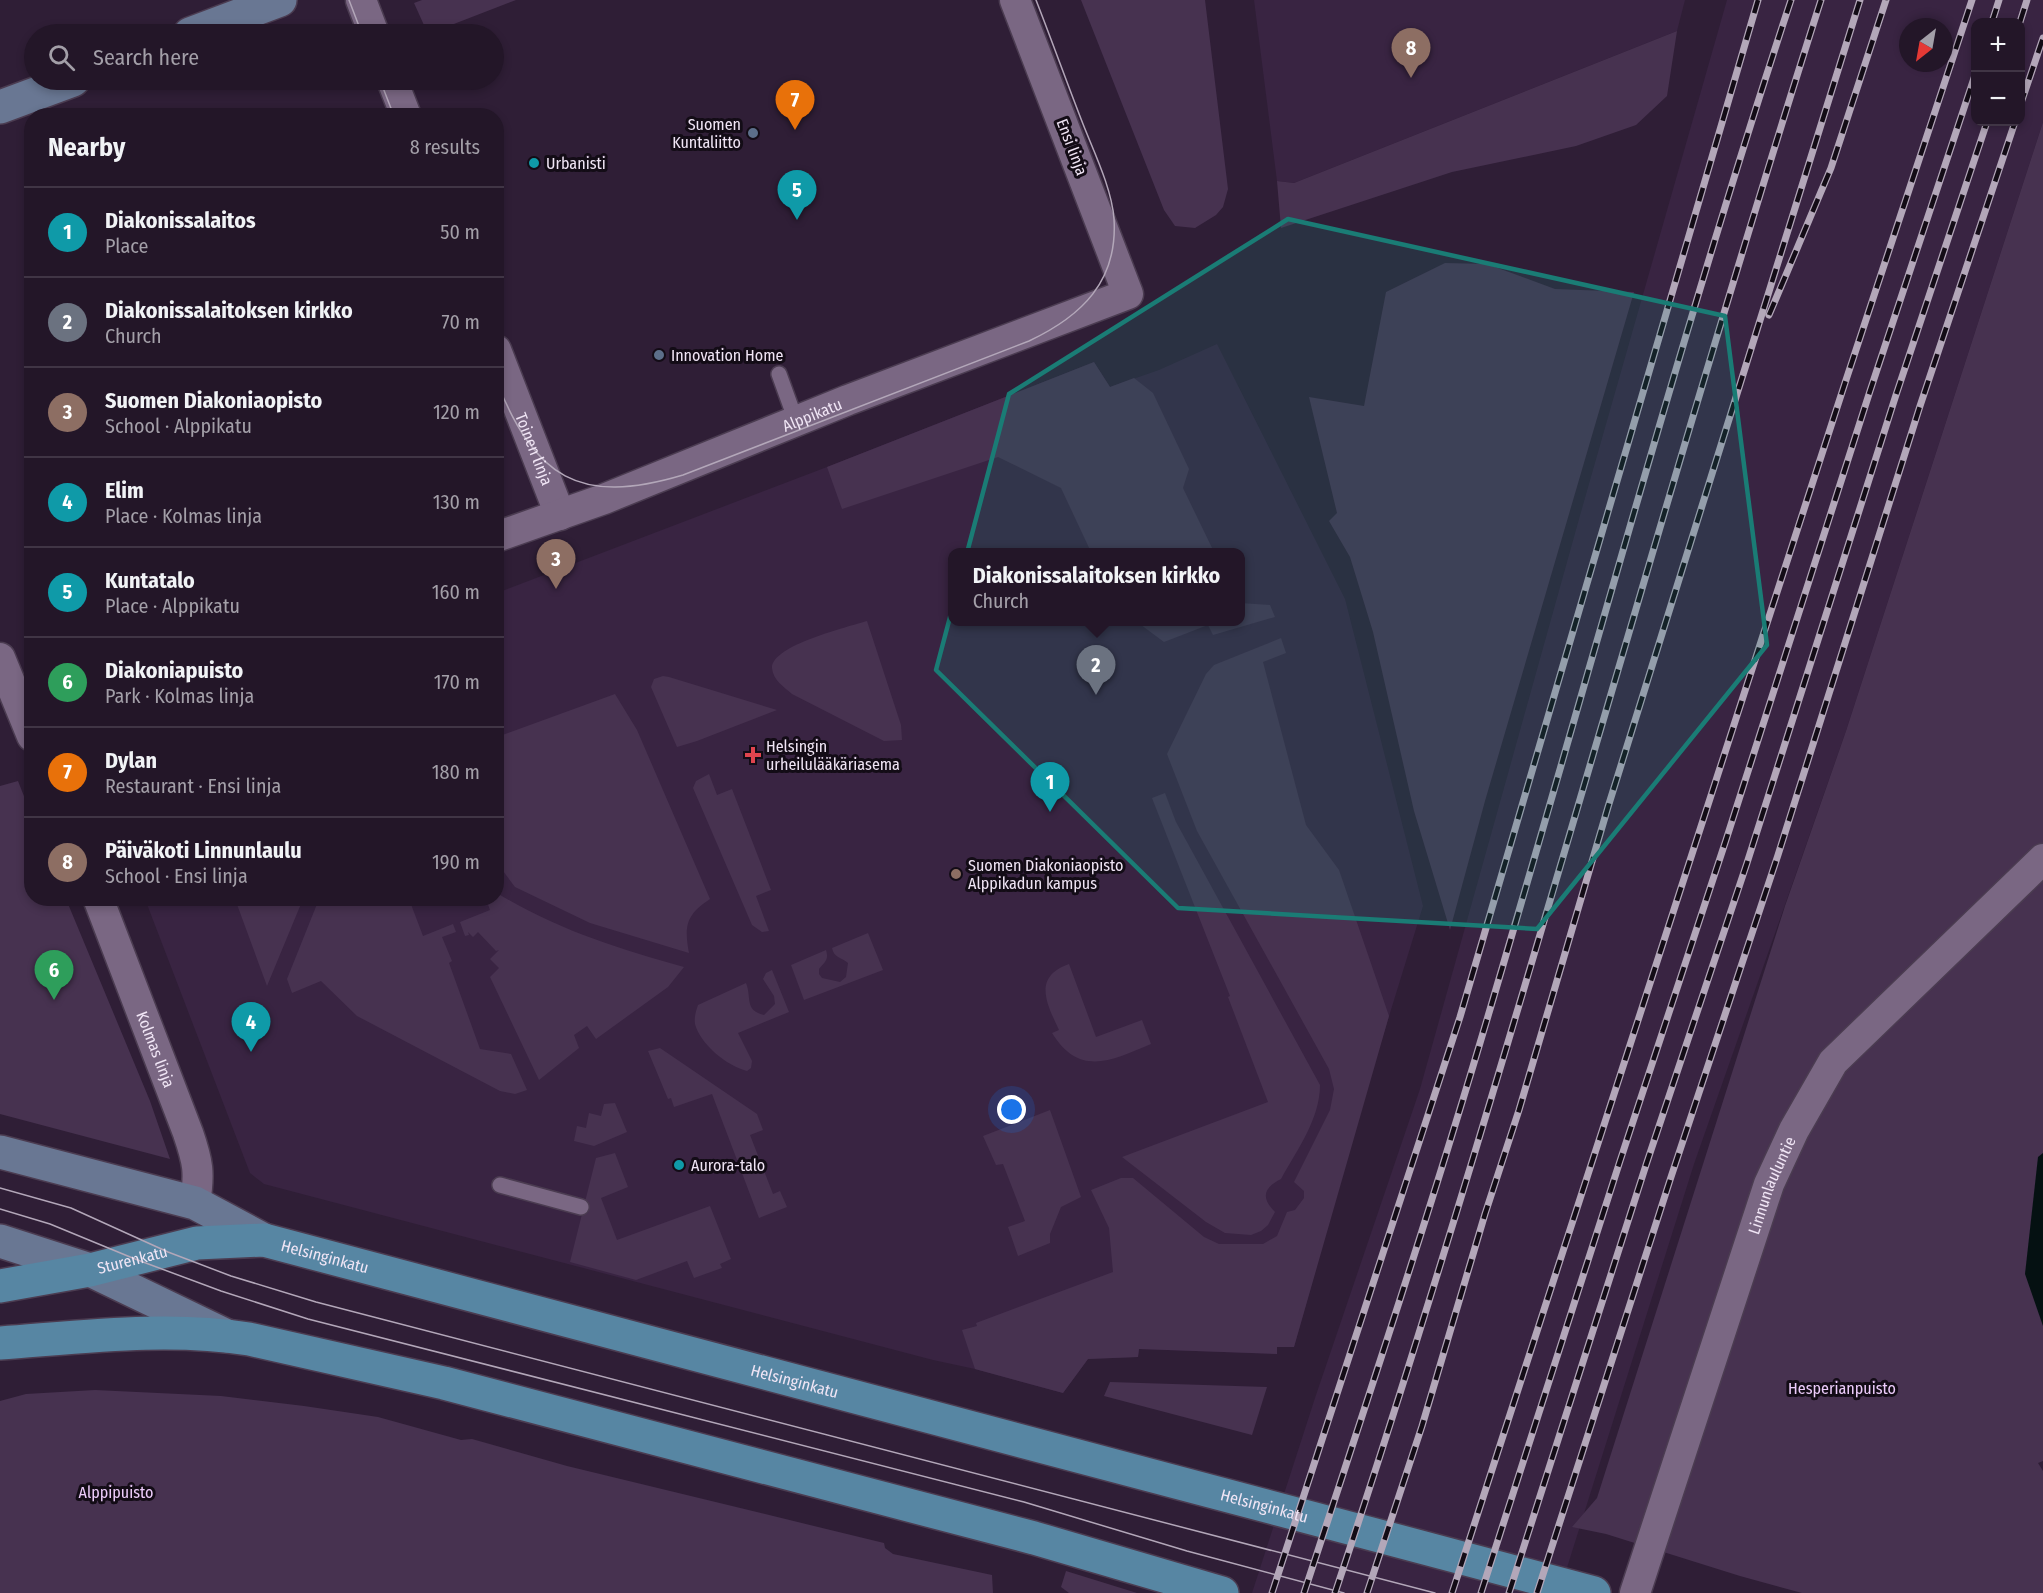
<!DOCTYPE html>
<meta charset="utf-8">
<style>
:root{--surface:#231628;--page:#2b1f30;--text:#f1f3f6;--muted:#a39fa8;--line:#403545;--accent:#d93025}
body{margin:0;font-family:"Fira Sans Condensed",sans-serif;background:var(--page);color:var(--text)}
.controls{position:absolute;right:18px;top:18px;display:grid;overflow:hidden;border-radius:12px;box-shadow:0 3px 9px #0003}
.controls button{width:54px;height:54px;display:grid;place-items:center;padding:0;border:0;border-bottom:2px solid var(--line);background:var(--surface);color:var(--text);font:30px sans-serif}
.compass{position:absolute;left:1899px;top:18px;width:54px;height:54px;border-radius:50%;background:var(--surface);box-shadow:0 3px 9px #0003;rotate:211deg}
.you{position:absolute;left:1012px;top:1110px;width:21px;height:21px;margin:-15px;border:4px solid #fff;border-radius:50%;background:#1a73e8;box-shadow:0 0 0 9px #1a73e833}
.badge{display:grid;place-items:center;width:39px;height:39px;border-radius:50%;background:var(--accent);color:#fff;font-size:20px;font-weight:700}
.pin{position:absolute;translate:-50% -50px;filter:drop-shadow(0 2px 3px #0008)}
.pin::after{content:'';position:absolute;top:32px;width:21px;height:18px;background:inherit;clip-path:polygon(0 0,100% 0,50% 100%)}
.popup{position:absolute;left:948px;top:548px;width:297px;height:78px;box-sizing:border-box;display:grid;place-content:center;border-radius:12px;background:var(--surface);filter:drop-shadow(0 2px 4px #0005);font-size:20px;white-space:nowrap;color:var(--muted)}
.popup b{font-size:22px;color:var(--text)}
.popup::after{content:'';position:absolute;left:50%;top:100%;margin-left:-12px;border:12px solid transparent;border-top-color:var(--surface)}
.list{margin:0;padding:0;list-style:none}
h2{display:flex;justify-content:space-between;align-items:center;height:78px;margin:0;padding:0 24px;font-size:26px}
h2 small{font-size:20px;font-weight:400;color:var(--muted)}
.list li{display:grid;grid-template-columns:39px 1fr auto;gap:18px;align-items:center;box-sizing:border-box;height:90px;padding:0 24px;border-top:2px solid var(--line)}
.list b{display:block;font-size:22px;white-space:nowrap}
.list p{margin:0;font-size:20px;white-space:nowrap;color:var(--muted)}
.list em{font-size:20px;font-style:normal;color:var(--muted)}
.icon{flex:none;width:33px;height:33px;fill:none;stroke:currentColor;stroke-width:2;stroke-linecap:round;stroke-linejoin:round}
.map{position:relative;flex:none;width:2043px;height:1593px;overflow:hidden}
.search{position:absolute;background:var(--surface);box-shadow:0 3px 9px #0003;left:24px;top:24px;width:480px;height:66px;display:flex;align-items:center;gap:15px;box-sizing:border-box;padding:0 21px;border-radius:33px;color:var(--muted);font-size:22px}
.panel{position:absolute;background:var(--surface);box-shadow:0 3px 9px #0003;left:24px;top:108px;width:480px;height:798px;border-radius:24px}
.map>svg:first-child{display:block}
.built{fill:#392442;fill-rule:evenodd}
.green{fill:#473250}
.water{fill:#051112}
.lines{fill:none;stroke-linecap:round;stroke-linejoin:round}
.service-casing{stroke:#4b3c51;stroke-width:18}
.minor-casing{stroke:#4b3c51;stroke-width:33}
.secondary-casing{stroke:#4b3c51;stroke-width:36}
.primary-casing{stroke:#4b3c51;stroke-width:36}
.service{stroke:#7a6783;stroke-width:15}
.minor{stroke:#7a6783;stroke-width:30}
.secondary{stroke:#697793;stroke-width:33}
.primary{stroke:#5786a3;stroke-width:33}
.tram{stroke:#b3a7b9;stroke-width:1.5}
.rail-casing{stroke:#b3a7b9;stroke-width:7}
.rail{stroke:#130c16;stroke-width:4.5;stroke-dasharray:14;stroke-linecap:butt}
.marked{fill:#1a7c75;fill-opacity:0.2;stroke:#1a7c75;stroke-width:4.5;stroke-linejoin:round}
.service-dot{fill:#5c6f8a;stroke:#130c16;stroke-width:2}
.culture-dot{fill:#0f9aa8;stroke:#130c16;stroke-width:2}
.health-dot{fill:#e0444e;stroke:#130c16;stroke-width:2}
.education-dot{fill:#8d6e63;stroke:#130c16;stroke-width:2}
.labels{text-anchor:middle;dominant-baseline:central;stroke-width:6;stroke-linejoin:round;paint-order:stroke}
.poi-label{font-size:16px;fill:#f0e5f5;stroke:#130c16;text-anchor:start}
.street-label{font-size:16px;fill:#f0e5f5;stroke:#130c16}
.park-label{font-size:16px;fill:#edccfb;stroke:#130c16}
</style>
<div class="map">
<svg width="2043" height="1593" viewBox="0 0 2043 1593">
<rect width="100%" height="100%" fill="#2f1e36"/>
<!-- built -->
<path class="built" d="M1254 0H1685L1677 31 1294 183 1277 181Z
M1727 0H2043V122L1846 731 1694 1164 1559 1593H1252L1315 1398 1420 1089 1581 512ZM1976 22H2020V122H1976ZM1908 27H1944V63H1908Z
M1217 344 1345 599 1423 906 1366 1091 1294 1347H1277V1354L1139 1349 1138 1357 1088 1359 1063 1393 975 1369 933 1360 264 1184 250 1173 145 899 496 898 497 593 827 467 1094 362 1110 387 1159 370ZM952 552H1240V622H952Z"/>
<!-- green -->
<path class="green" d="M422 0H516L428 34 414 3Z
M1081 0H1205L1228 189 1223 207 1216 215 1195 228 1175 226 1164 210Z
M1677 31 1667 96 1636 125 1576 146 1452 172 1281 228 1277 181 1294 183Z
M2043 122V1461L2038 1463 2043 1471V1593H1802L1740 1576 1606 1534 1572 1527 1597 1498 1785 906 1846 731Z
M1445 263 1487 264 1555 289 1634 292 1485 801 1450 930 1414 811 1373 632 1350 557 1329 521 1337 513 1309 397 1364 406 1386 292Z
M1094 362 1110 387 1134 378 1153 393 1189 469 1183 488 1214 552H1091L1061 488 998 457 842 509 827 467Z
M1240 603 1270 605 1275 617 1213 635 1208 625 1164 642 1137 622H1240Z
M867 621 901 725 902 740 884 741 792 694C784 687 773 680 772 668 772 645 848 627 867 621Z
M1281 638 1286 653 1263 662 1306 825 1339 870 1389 1016 1294 1347H1277V1354L1139 1349 1138 1357 1088 1359 1063 1393 975 1369 962 1330 977 1326 976 1323 1113 1272 1109 1228 1091 1190 1121 1178H1133L1204 1237 1219 1244H1263L1277 1236 1287 1212 1295 1210 1304 1198V1191L1294 1182 1330 1110 1334 1089 1329 1069 1197 831 1167 754 1206 674 1214 665Z
M663 676 669 677 777 710 697 741 677 747 651 687 654 679Z
M615 694 637 730 710 899C686 915 684 926 689 953L590 923 515 887 497 863V737Z
M709 774 717 795 732 789 771 890 756 896 769 931 762 932 752 925 693 788 696 781Z
M18 781 31 814 32 898 66 899 150 1101 170 1159 0 1114V786Z
M1165 793 1176 822 1320 1085C1320 1119 1297 1150 1281 1179 1263 1188 1261 1198 1275 1212L1268 1225 1261 1231 1251 1235 1225 1233 1206 1222 1122 1157 1268 1102 1228 997 1230 996 1152 798Z
M497 893C555 929 619 949 684 967L668 987 596 1039 587 1026 574 1035 579 1048 539 1080 490 977 499 968 490 959 499 950 496 951 478 932 473 937 468 932 469 935 465 936 460 922 490 910 486 899 496 898Z
M235 899H303L267 986Z
M319 899H409L423 936 453 924 456 932 442 937 452 961 449 963 480 1049 511 1054 527 1090 515 1094 500 1091 357 1016 321 981 292 993 287 979Z
M868 933 883 970 804 1000 791 965 826 950C829 960 825 962 819 969V974L822 978 840 982 846 977 848 963C841 957 834 958 832 948Z
M1069 964 1096 1037 1142 1020 1151 1044C1112 1060 1080 1078 1052 1033L1059 1030C1047 1004 1032 977 1069 964Z
M772 970 789 1012 738 1033 752 1061 751 1068 747 1071C727 1066 700 1044 695 1024 694 1017 696 1011 698 1005L746 983C752 998 744 1010 764 1015L775 1004 774 996 763 979 766 973Z
M660 1048 757 1114 763 1130 750 1135 773 1194 780 1191 787 1207 759 1218 712 1094 674 1107 671 1098 668 1099 648 1051Z
M615 1103 627 1132 594 1146 574 1141 577 1126 586 1128 589 1113 601 1116 604 1104Z
M1050 1110 1081 1197 1061 1207 1050 1234V1243L1018 1256 1008 1227 1025 1221 1003 1164 996 1165 983 1136Z
M615 1153 628 1187 601 1198 617 1240 710 1206 731 1259 720 1264 722 1268 694 1278 687 1261 636 1280 570 1262 596 1158Z
M1110 1382 1267 1387 1252 1435 1104 1396Z
M95 1390 221 1396 304 1406 378 1417 461 1440 472 1439 567 1466 884 1543 885 1548 893 1554 992 1575 993 1593H0V1401L26 1394Z
M1066 1571 1137 1593H1069L1061 1587Z"/>
<!-- water -->
<path class="water" d="M2043 1153V1326L2025 1274 2038 1157Z"/>
<g class="lines">
<defs>
<path id="service" d="M779 374 796 421
M500 1185 581 1207"/>
<g id="minor">
<path d="M361 0 374 34"/>
<path d="M392 80 406 116"/>
<path id="s1" d="M496 350 560 515"/>
<path id="s2" d="M496 537 604 499 848 400 1128 294 1015 0"/>
<path d="M0 658 32 736"/>
<path id="s3" d="M98 898 188 1133C198 1162 200 1173 195 1203"/>
<path id="s4" d="M1635 1593 1769 1184 1794 1130 1833 1062 2043 859"/>
</g>
<path id="secondary" d="M190 34 280 0
M0 107 73 80
M0 1152 195 1203 264 1240
M0 1241 90 1270 227 1336"/>
<g id="primary">
<path id="s5" d="M0 1286 90 1270 197 1243 264 1240 1594 1593"/>
<path d="M0 1343C82 1337 167 1326 249 1339L444 1383 1034 1538 1222 1593"/>
</g>
</defs>
<!-- service casing -->
<use href="#service" class="service-casing"/>
<!-- minor casing -->
<use href="#minor" class="minor-casing"/>
<!-- secondary casing -->
<use href="#secondary" class="secondary-casing"/>
<!-- primary casing -->
<use href="#primary" class="primary-casing"/>
<!-- service -->
<use href="#service" class="service"/>
<!-- minor -->
<use href="#minor" class="minor"/>
<!-- secondary -->
<use href="#secondary" class="secondary"/>
<!-- primary -->
<use href="#primary" class="primary"/>
<!-- tram -->
<path class="tram" d="M349 0 362 34
M380 80 394 116
M496 380C535 478 579 506 683 475L1029 341C1082 316 1118 281 1114 219 1112 189 1094 152 1083 124 1067 83 1052 41 1036 0
M0 1188 71 1208 168 1252 231 1276 316 1302 1435 1593
M0 1209 50 1224 135 1259 221 1291 308 1319 1024 1502 1187 1551 1344 1593"/>
<defs>
<path id="rail" d="M1992 22 1999 0
M2020 22 2027 0
M2020 106 2043 38
M1769 315 1831 168 1886 0
M1272 1593 1460 1017 1758 0
M1304 1593C1364 1410 1425 1227 1480 1043 1584 695 1677 345 1791 0
M1335 1593C1511 1066 1652 529 1821 0
M1367 1593 1422 1426 1485 1214 1519 1110 1608 807 1860 0
M1452 1593 1845 383 1972 0
M1481 1593 1620 1161 1726 840 1870 391 1976 72
M1509 1593 1646 1165 1747 863 1895 398 1987 122
M1537 1593 1671 1177 1778 855 1920 406 2015 122"/>
</defs>
<!-- rail casing -->
<use href="#rail" class="rail-casing"/>
<!-- rail -->
<use href="#rail" class="rail"/>
</g>
<!-- marked area -->
<path class="marked" d="M1288 219 1725 316 1767 645 1537 929 1178 908 936 670 1009 394Z"/>
<!-- markers -->
<g class="service-dot">
<circle cx="753" cy="133" r="6"/>
<circle cx="659" cy="355" r="6"/>
</g>
<g class="culture-dot">
<circle cx="534" cy="163" r="6"/>
<circle cx="679" cy="1165" r="6"/>
</g>
<path class="health-dot" d="M750 746h6v6h6v6h-6v6h-6v-6h-6v-6h6z"/>
<circle class="education-dot" cx="956" cy="874" r="6"/>
<g class="labels">
<!-- poi labels -->
<g class="poi-label">
<text x="741" y="124" text-anchor="end">Suomen<tspan x="741" dy="18">Kuntaliitto</tspan></text>
<text x="546" y="163">Urbanisti</text>
<text x="671" y="355">Innovation Home</text>
<text x="766" y="746">Helsingin<tspan x="766" dy="18">urheilulääkäriasema</tspan></text>
<text x="968" y="865">Suomen Diakoniaopisto<tspan x="968" dy="18">Alppikadun kampus</tspan></text>
<text x="691" y="1165">Aurora-talo</text>
</g>
<!-- street labels -->
<g class="street-label">
<text transform="translate(1072 147) rotate(69)">Ensi linja</text>
<text stroke="none"><textPath href="#s2" startOffset="339">Alppikatu</textPath></text>
<text stroke="none"><textPath href="#s1" startOffset="106">Toinen linja</textPath></text>
<text stroke="none"><textPath href="#s3" startOffset="162">Kolmas linja</textPath></text>
<text stroke="none"><textPath href="#s4" startOffset="430">Linnunlauluntie</textPath></text>
<text stroke="none"><textPath href="#s5" startOffset="332">Helsinginkatu</textPath></text>
<text stroke="none"><textPath href="#s5" startOffset="135">Sturenkatu</textPath></text>
<text stroke="none"><textPath href="#s5" startOffset="818">Helsinginkatu</textPath></text>
<text stroke="none"><textPath href="#s5" startOffset="1304">Helsinginkatu</textPath></text>
</g>
<!-- park labels -->
<g class="park-label">
<text x="1842" y="1388">Hesperianpuisto</text>
<text x="116" y="1492">Alppipuisto</text>
</g>
</g>
</svg>
<div class="controls">
<button>+</button>
<button>−</button>
</div>
<svg class="compass" viewBox="-18 -18 36 36"><path d="M0-13l5 13h-10z" fill="#e53935"/><path d="M0 13l5-13h-10z" fill="#a39fa8"/></svg>
<div class="you"></div>
<div class="pin badge" style="left:1050px;top:812px;background:#0f9aa8">1</div>
<div class="pin badge" style="left:1096px;top:695px;background:#6b7280">2</div>
<div class="popup"><b>Diakonissalaitoksen kirkko</b>Church</div>
<div class="pin badge" style="left:556px;top:589px;background:#8d6e63">3</div>
<div class="pin badge" style="left:251px;top:1052px;background:#0f9aa8">4</div>
<div class="pin badge" style="left:797px;top:220px;background:#0f9aa8">5</div>
<div class="pin badge" style="left:54px;top:1000px;background:#2e9e5b">6</div>
<div class="pin badge" style="left:795px;top:130px;background:#e8710a">7</div>
<div class="pin badge" style="left:1411px;top:78px;background:#8d6e63">8</div>
<div class="search"><svg class="icon" aria-label="search" viewBox="0 0 24 24"><circle cx="10" cy="10" r="6"/><path d="M15 15l6 6"/></svg>Search here</div>
<section class="panel">
<h2>Nearby<small>8 results</small></h2>
<ul class="list">
<li><span class="badge" style="background:#0f9aa8">1</span><div><b>Diakonissalaitos</b><p>Place</p></div><em>50 m</em></li>
<li><span class="badge" style="background:#6b7280">2</span><div><b>Diakonissalaitoksen kirkko</b><p>Church</p></div><em>70 m</em></li>
<li><span class="badge" style="background:#8d6e63">3</span><div><b>Suomen Diakoniaopisto</b><p>School · Alppikatu</p></div><em>120 m</em></li>
<li><span class="badge" style="background:#0f9aa8">4</span><div><b>Elim</b><p>Place · Kolmas linja</p></div><em>130 m</em></li>
<li><span class="badge" style="background:#0f9aa8">5</span><div><b>Kuntatalo</b><p>Place · Alppikatu</p></div><em>160 m</em></li>
<li><span class="badge" style="background:#2e9e5b">6</span><div><b>Diakoniapuisto</b><p>Park · Kolmas linja</p></div><em>170 m</em></li>
<li><span class="badge" style="background:#e8710a">7</span><div><b>Dylan</b><p>Restaurant · Ensi linja</p></div><em>180 m</em></li>
<li><span class="badge" style="background:#8d6e63">8</span><div><b>Päiväkoti Linnunlaulu</b><p>School · Ensi linja</p></div><em>190 m</em></li>
</ul>
</section>
</div>
